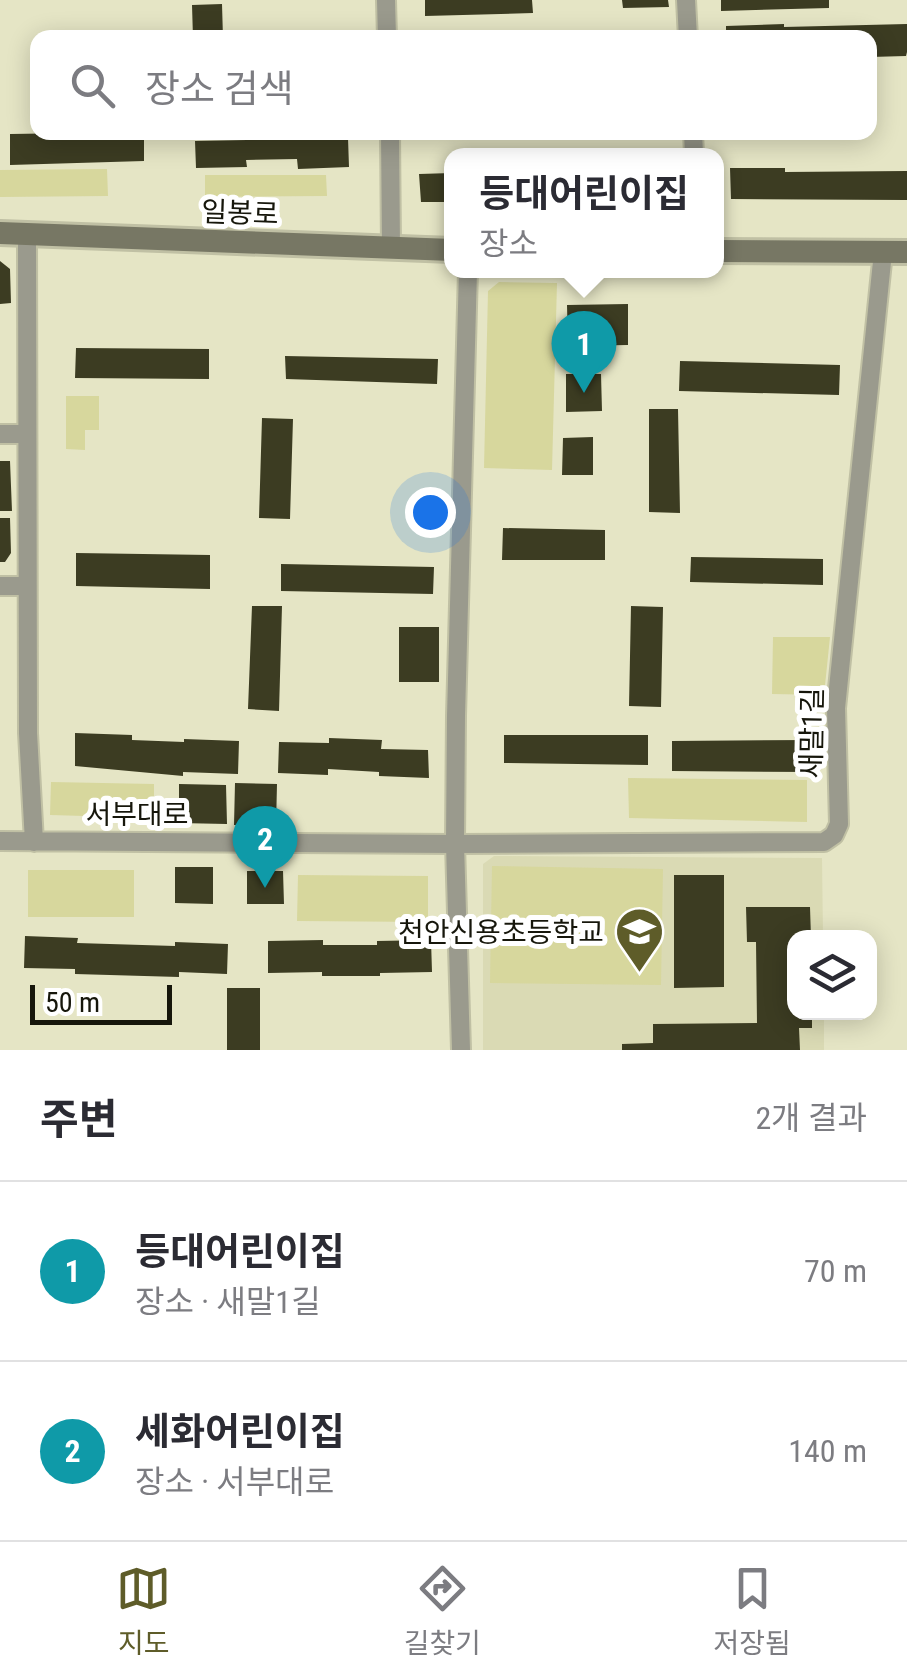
<!DOCTYPE html>
<html lang="ko">
<meta charset="utf-8">
<style>
:root{--surface:#fff;--page:#f7f7f7;--text:#2b2b33;--muted:#7c7c81;--line:#e1e1e2;--accent:#5e5c29}
body{margin:0;font-family:"Roboto Condensed","Noto Sans KR",sans-serif;background:var(--page);color:var(--text)}
.controls{position:absolute;right:30px;bottom:30px;display:grid;overflow:hidden;border-radius:20px;box-shadow:0 5px 25px #0003}
.controls button{width:90px;height:90px;display:grid;place-items:center;padding:0;border:0;border-bottom:2px solid var(--line);background:var(--surface);color:var(--text);font:50px sans-serif}
.scale{position:absolute;left:30px;bottom:25px;width:142px;box-sizing:border-box;padding-left:10px;border:5px solid #16160b;border-top:0;font-size:28px;line-height:35px;white-space:nowrap;color:#16160b;-webkit-text-stroke:8px #fff;paint-order:stroke}
.you{position:absolute;left:430px;top:512px;width:35px;height:35px;margin:-25px;border:8px solid #fff;border-radius:50%;background:#1a73e8;box-shadow:0 0 0 15px #1a73e833}
.badge{display:grid;place-items:center;width:65px;height:65px;border-radius:50%;background:var(--accent);color:#fff;font-size:32px;font-weight:700}
.pin{position:absolute;translate:-50% -82px;filter:drop-shadow(0 2px 5px #0008)}
.pin::after{content:'';position:absolute;top:52px;width:35px;height:30px;background:inherit;clip-path:polygon(0 0,100% 0,50% 100%)}
.popup{position:absolute;left:444px;top:148px;width:280px;height:130px;box-sizing:border-box;display:grid;place-content:center;border-radius:20px;background:var(--surface);filter:drop-shadow(0 2px 8px #0005);font-size:32px;white-space:nowrap;color:var(--muted)}
.popup b{font-size:38px;color:var(--text)}
.popup::after{content:'';position:absolute;left:50%;top:100%;margin-left:-20px;border:20px solid transparent;border-top-color:var(--surface)}
.list{margin:0;padding:0;list-style:none}
h2{display:flex;justify-content:space-between;align-items:center;height:130px;margin:0;padding:0 40px;font-size:42px}
h2 small{font-size:32px;font-weight:400;color:var(--muted)}
.list li{display:grid;grid-template-columns:65px 1fr auto;gap:30px;align-items:center;box-sizing:border-box;height:180px;padding:0 40px;border-top:2px solid var(--line)}
.list b{display:block;font-size:38px;white-space:nowrap}
.list p{margin:0;font-size:32px;white-space:nowrap;color:var(--muted)}
.list em{font-size:32px;font-style:normal;color:var(--muted)}
.icon{flex:none;width:55px;height:55px;fill:none;stroke:currentColor;stroke-width:2;stroke-linecap:round;stroke-linejoin:round}
.map{position:relative;flex:none;width:907px;height:1050px;overflow:hidden}
.search{position:absolute;background:var(--surface);box-shadow:0 5px 25px #0003;left:30px;right:30px;top:30px;height:110px;display:flex;align-items:center;gap:25px;box-sizing:border-box;padding:0 35px;border-radius:20px;color:var(--muted);font-size:38px}
.sheet{height:490px;background:var(--surface)}
nav{display:flex;justify-content:space-around;align-items:center;box-sizing:border-box;height:140px;border-top:2px solid var(--line);background:var(--surface);font-size:28px;color:var(--muted)}
nav a{display:grid;justify-items:center;gap:5px}
nav .on{color:var(--accent)}
.map>svg:first-child{display:block}
.built{fill:#dadab4}
.green{fill:#d7d79d}
.building{fill:#3c3c22}
.lines{fill:none;stroke-linecap:round;stroke-linejoin:round}
.street-casing{stroke:#c0c0a4;stroke-width:22}
.secondary-casing{stroke:#c0c0a4;stroke-width:28}
.street{stroke:#9a9a8d;stroke-width:18}
.secondary{stroke:#777764;stroke-width:22}
.labels{text-anchor:middle;dominant-baseline:central;stroke-width:10;stroke-linejoin:round;paint-order:stroke}
.street-label{font-size:28px;fill:#16160b;stroke:#fff}
.poi-label{font-size:28px;fill:#16160b;stroke:#fff;text-anchor:end}
</style>
<div class="map">
<svg width="907" height="1050" viewBox="0 0 907 1050">
<rect width="100%" height="100%" fill="#e5e5c5"/>
<!-- built -->
<path class="built" d="M494 856 822 858 823 937 794 938V1012L824 1013V1050H483V864Z"/>
<!-- green -->
<path class="green" d="M107 169 108 196 0 197V170Z
M205 175H326L327 196 205 197Z
M499 282 557 283 552 470 484 468 488 291Z
M66 396H99V430H85V450L66 449Z
M773 637H830L824 695 772 694Z
M628 778 807 780V822L629 818Z
M51 782 154 784V818L50 815Z
M492 866 663 869 661 985 490 983Z
M28 870H134V917H28Z
M298 875 428 876V922L297 921Z"/>
<!-- building -->
<path class="building" d="M425 0H532L533 13 425 16Z
M622 0H668L669 7 623 8Z
M721 0H829V8L721 11Z
M222 4 223 38H193L192 5Z
M784 24V27L907 24V52L906 56 870 57V38H726V26Z
M664 31 665 38H521V34Z
M144 132V161L10 165V134Z
M248 132H300V140L348 138 349 167 298 169 297 159 246 160 247 167 196 168 195 141 247 140Z
M730 168H785V172L907 171V200L731 199Z
M452 173V202H421L419 174Z
M0 261 10 269 11 303 0 304Z
M628 304V345L568 346 567 305Z
M76 348 209 349V379L75 378Z
M285 356 438 359 437 384 286 379Z
M680 361 840 365 839 395 679 391Z
M566 374H601L602 411 566 412Z
M649 409H678L680 513 649 512Z
M262 418 293 419 290 519 259 518Z
M593 437V475H562L563 438Z
M0 461H10L12 511H0Z
M0 518H10L11 553 5 562H0Z
M503 528 605 530V560H502Z
M76 553 210 555V589L76 586Z
M691 557 823 559V585L690 582Z
M281 564 434 567 433 594 281 591Z
M252 606H282L279 711 248 709Z
M631 606 663 607 661 707 629 706Z
M399 627H439V682H399Z
M75 733 132 735V740L184 742V739L239 741 238 774 183 772V776L75 766Z
M504 735H648V765L504 763Z
M329 738 382 740 381 749 428 750 429 778 379 776V772L328 769V775L278 773 279 742 329 743Z
M812 740 811 772 672 771V741Z
M235 783 277 784 276 826 234 825Z
M179 784 226 785 227 824 179 823Z
M175 867H213V904L175 903Z
M247 871H283L284 904H247Z
M674 875H724V987L674 988Z
M746 907H810L811 938H794V1012H812V1028H799L800 1050H622V1044L653 1043V1024L757 1023 756 942H747Z
M25 936 78 938 77 943 175 946V942L228 944 227 974 179 972V977L75 974V969L24 968Z
M323 940V945H377V941L431 940 432 972 380 973V976H322V972L268 973V941Z
M227 988H260V1050H227Z"/>
<g class="lines">
<defs>
<path id="street" d="M386 0 387 38
M686 0 688 38
M390 132 391 248
M693 132 694 155
M27 234 28 733 34 842
M0 434H26
M0 586H27
M0 841 455 844 824 842 834 835 839 824 836 708 883 252
M461 1050 455 844 456 716 468 270"/>
<path id="secondary" d="M0 233 452 250
M716 251 907 252"/>
</defs>
<!-- street casing -->
<use href="#street" class="street-casing"/>
<!-- secondary casing -->
<use href="#secondary" class="secondary-casing"/>
<!-- street -->
<use href="#street" class="street"/>
<!-- secondary -->
<use href="#secondary" class="secondary"/>
</g>
<!-- icons -->
<defs>
<symbol id="school-pin" viewBox="-11 -11 22 30"><path d="M0 17L-7.5 6A9.5 9.5 0 1 1 7.5 6Z" fill="#5e5c29" stroke="#fff"/><path d="M0-5L7-2L0 1L-7-2ZM-4 1L0 2.5L4 1V4Q0 6-4 4Z" fill="#fff"/></symbol>
</defs>
<g fill-rule="evenodd">
<use href="#school-pin" x="612" y="904" width="55" height="75"/>
</g>
<g class="labels">
<!-- street labels -->
<g class="street-label">
<text transform="translate(240 213) rotate(2)">일봉로</text>
<text transform="translate(812 733) rotate(-89)">새말1길</text>
<text x="137" y="814">서부대로</text>
</g>
<!-- poi labels -->
<g class="poi-label">
<text x="604" y="932">천안신용초등학교</text>
</g>
</g>
</svg>
<div class="controls">
<button><svg class="icon" aria-label="layers" viewBox="0 0 24 24"><path d="M12 4l9 5-9 5-9-5zM3 14l9 5 9-5"/></svg></button>
</div>
<div class="scale">50 m</div>
<div class="you"></div>
<div class="pin badge" style="left:584px;top:393px;background:#0f9aa8">1</div>
<div class="popup"><b>등대어린이집</b>장소</div>
<div class="pin badge" style="left:265px;top:888px;background:#0f9aa8">2</div>
<div class="search"><svg class="icon" aria-label="search" viewBox="0 0 24 24"><circle cx="10" cy="10" r="6"/><path d="M15 15l6 6"/></svg>장소 검색</div>
</div>
<section class="sheet">
<h2>주변<small>2개 결과</small></h2>
<ul class="list">
<li><span class="badge" style="background:#0f9aa8">1</span><div><b>등대어린이집</b><p>장소 · 새말1길</p></div><em>70 m</em></li>
<li><span class="badge" style="background:#0f9aa8">2</span><div><b>세화어린이집</b><p>장소 · 서부대로</p></div><em>140 m</em></li>
</ul>
</section>
<nav>
<a class="on"><svg class="icon" aria-label="map" viewBox="0 0 24 24"><path d="M3 6l6-2 6 2 6-2v14l-6 2-6-2-6 2zM9 4v14M15 6v14"/></svg>지도</a>
<a><svg class="icon" aria-label="directions" viewBox="0 0 24 24"><path d="M12 3l9 9-9 9-9-9zM9 14v-3h6M13 9l2 2-2 2"/></svg>길찾기</a>
<a><svg class="icon" aria-label="saved" viewBox="0 0 24 24"><path d="M7 4h10v16l-5-4-5 4z"/></svg>저장됨</a>
</nav>
